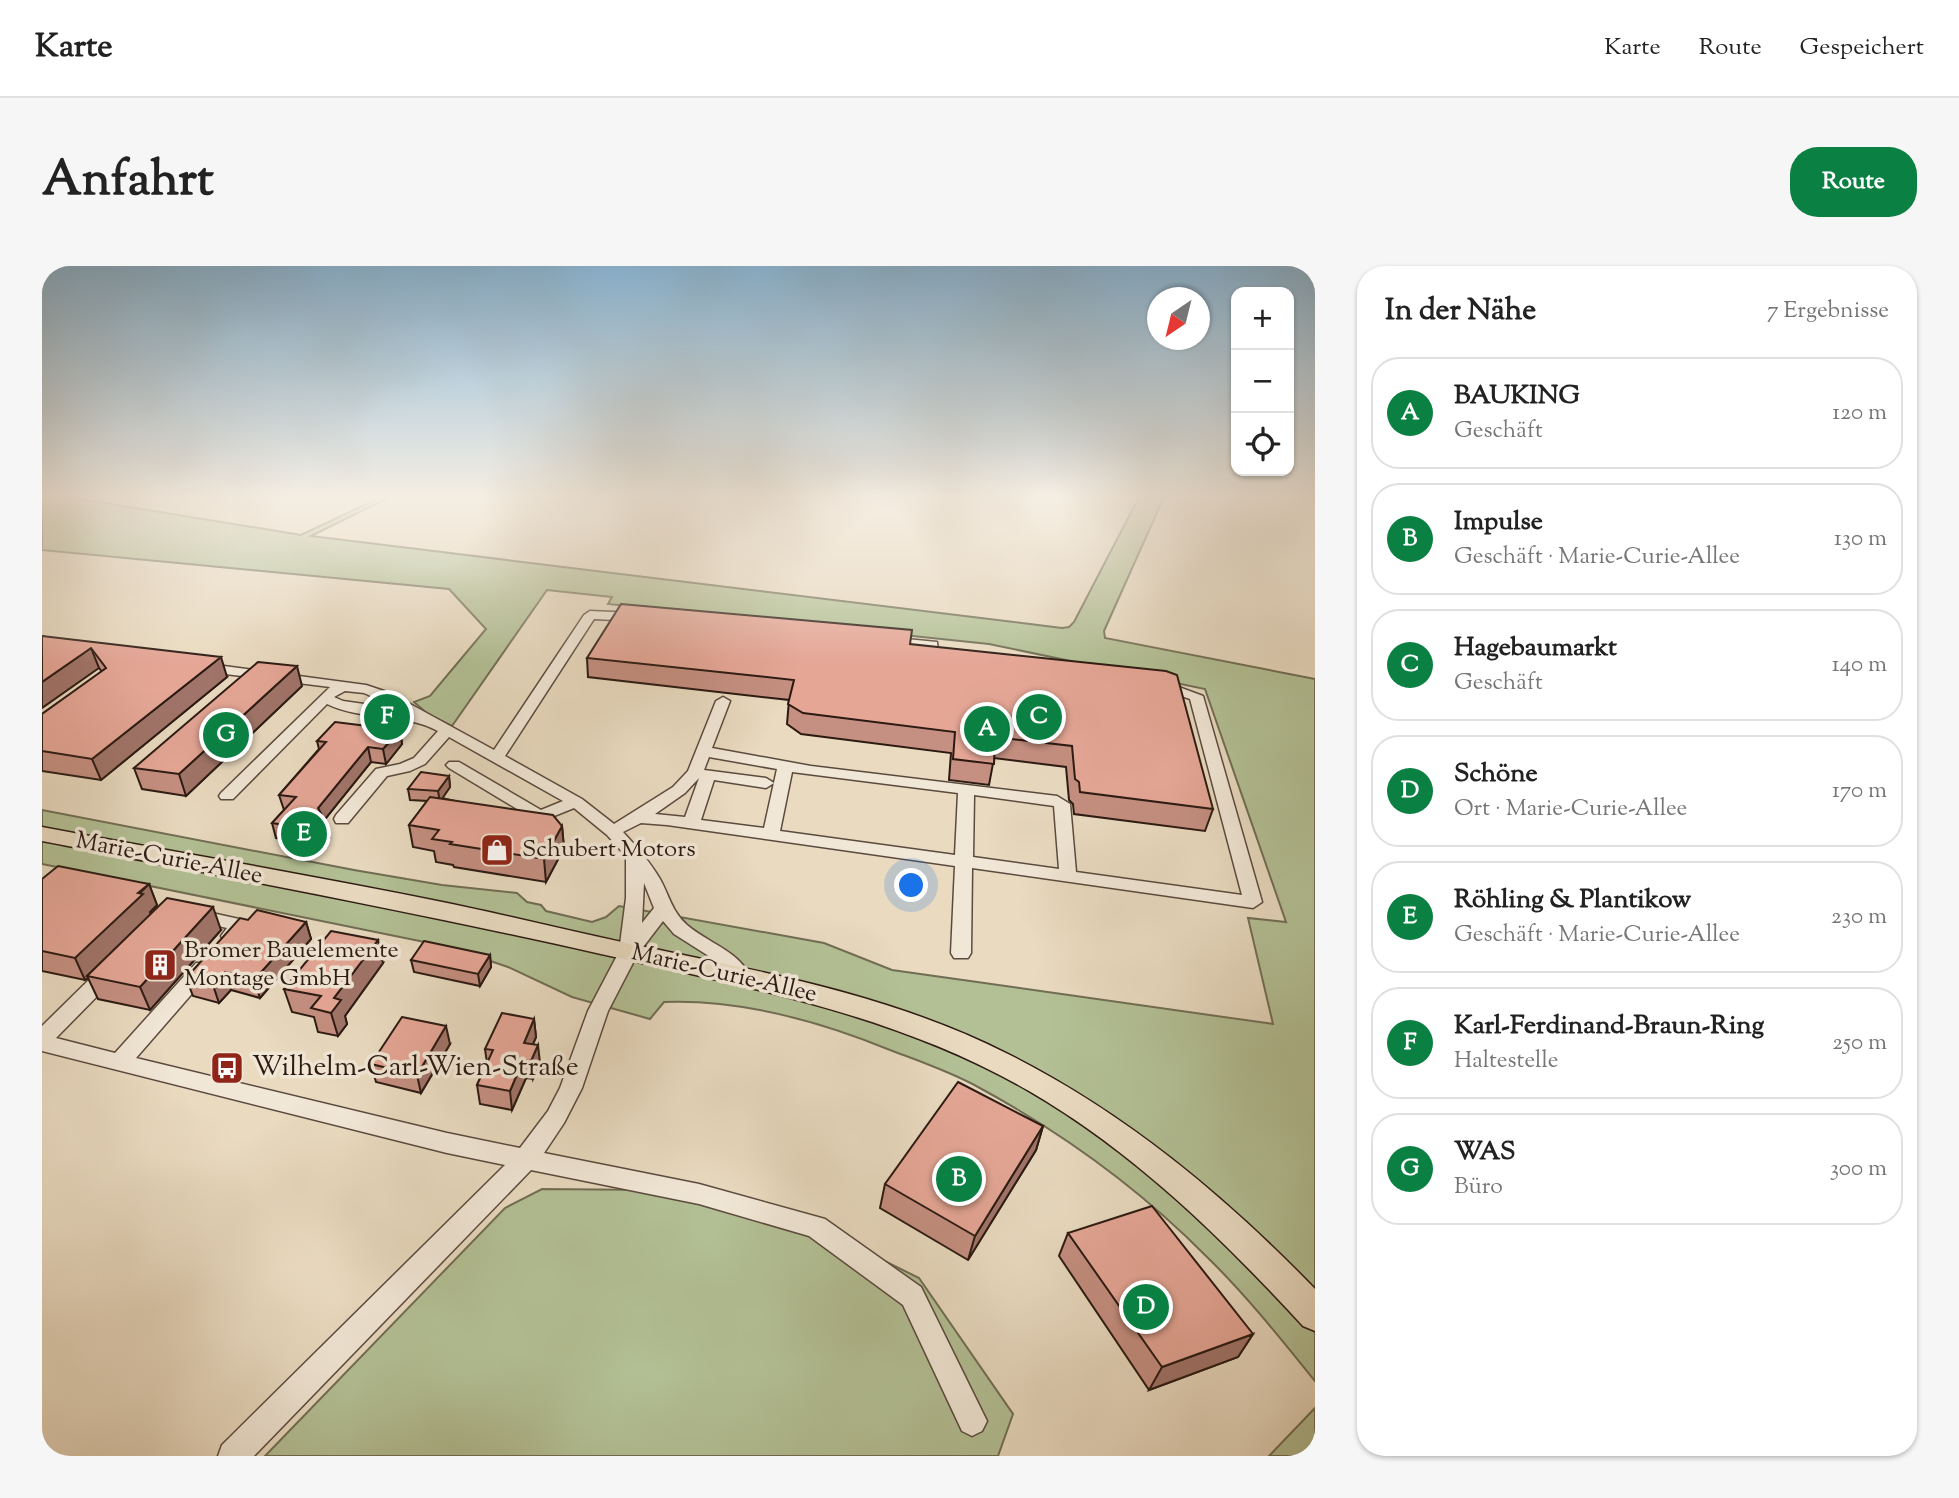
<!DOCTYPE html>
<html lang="de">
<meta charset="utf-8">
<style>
:root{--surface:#fff;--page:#f6f6f6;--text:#222;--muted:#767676;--line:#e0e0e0;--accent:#0b8043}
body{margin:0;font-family:"Sorts Mill Goudy",serif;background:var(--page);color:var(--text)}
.controls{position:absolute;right:21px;top:21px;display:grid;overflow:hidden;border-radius:14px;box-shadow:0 2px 5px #0004}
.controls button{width:63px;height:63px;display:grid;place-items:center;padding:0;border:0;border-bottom:2px solid var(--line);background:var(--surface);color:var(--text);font:35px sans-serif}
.compass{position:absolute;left:1105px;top:21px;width:63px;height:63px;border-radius:50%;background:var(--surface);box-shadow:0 2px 5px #0004;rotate:215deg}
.you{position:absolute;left:870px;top:620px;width:24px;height:24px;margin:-18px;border:5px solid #fff;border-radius:50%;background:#1a73e8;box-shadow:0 0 0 10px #1a73e833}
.badge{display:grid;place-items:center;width:46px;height:46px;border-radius:50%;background:var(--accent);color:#fff;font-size:23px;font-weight:700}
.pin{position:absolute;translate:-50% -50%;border:4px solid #fff;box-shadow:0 2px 7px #0006}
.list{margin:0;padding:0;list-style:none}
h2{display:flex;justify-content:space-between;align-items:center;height:91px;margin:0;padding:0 28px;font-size:30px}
h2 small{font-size:23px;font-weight:400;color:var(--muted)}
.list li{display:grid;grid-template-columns:46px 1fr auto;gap:21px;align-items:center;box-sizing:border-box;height:112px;margin:0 14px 14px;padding:0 14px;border:2px solid var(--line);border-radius:28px}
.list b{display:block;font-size:26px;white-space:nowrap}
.list p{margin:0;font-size:23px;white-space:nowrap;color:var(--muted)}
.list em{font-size:23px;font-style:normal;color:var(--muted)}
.icon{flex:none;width:38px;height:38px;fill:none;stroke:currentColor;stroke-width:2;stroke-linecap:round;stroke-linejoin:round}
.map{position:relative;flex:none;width:1273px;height:1190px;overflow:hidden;border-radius:28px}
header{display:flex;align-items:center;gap:42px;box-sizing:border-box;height:98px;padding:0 35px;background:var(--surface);border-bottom:2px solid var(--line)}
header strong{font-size:33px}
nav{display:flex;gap:38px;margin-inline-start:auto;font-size:24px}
.intro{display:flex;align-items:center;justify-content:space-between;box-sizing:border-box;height:168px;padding:0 42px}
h1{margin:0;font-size:49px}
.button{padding:18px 32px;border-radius:28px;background:var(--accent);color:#fff;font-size:24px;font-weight:700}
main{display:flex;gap:42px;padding:0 42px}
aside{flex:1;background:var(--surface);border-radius:28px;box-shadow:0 2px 5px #0004}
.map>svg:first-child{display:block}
.green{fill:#b3c095;stroke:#706d54;stroke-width:2}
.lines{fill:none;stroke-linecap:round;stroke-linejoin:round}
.minor-casing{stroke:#5b4a3e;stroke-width:3}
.major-casing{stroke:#2c1a12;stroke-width:3}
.minor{fill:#f1e7d6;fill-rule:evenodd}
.major{fill:#e9dac0;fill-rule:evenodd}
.wall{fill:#c58f81;stroke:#2c1a12;stroke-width:2}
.shaded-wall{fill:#a07469;stroke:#2c1a12;stroke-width:2}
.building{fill:#e5a696;stroke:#2c1a12;stroke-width:2}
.labels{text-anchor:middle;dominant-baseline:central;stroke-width:7;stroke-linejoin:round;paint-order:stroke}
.poi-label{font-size:24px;fill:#2c1a12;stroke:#f1e7d6;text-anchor:start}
.street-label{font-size:24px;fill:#2c1a12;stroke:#f1e7d6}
.near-poi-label{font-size:28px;fill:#2c1a12;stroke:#f1e7d6;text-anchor:start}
</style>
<header>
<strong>Karte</strong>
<nav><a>Karte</a><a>Route</a><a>Gespeichert</a></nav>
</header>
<div class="intro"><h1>Anfahrt</h1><a class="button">Route</a></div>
<main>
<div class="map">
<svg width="1273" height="1190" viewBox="0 0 1273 1190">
<rect width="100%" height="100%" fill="#e9dac0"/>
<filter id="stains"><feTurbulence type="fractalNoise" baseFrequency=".00286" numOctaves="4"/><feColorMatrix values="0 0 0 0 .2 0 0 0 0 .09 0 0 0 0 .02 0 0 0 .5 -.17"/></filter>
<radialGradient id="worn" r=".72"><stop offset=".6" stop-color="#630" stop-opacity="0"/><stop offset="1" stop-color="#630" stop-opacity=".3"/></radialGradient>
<!-- green -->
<path class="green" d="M0 231H26L259 269 339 231H348L269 270 1020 362 1027 361 1032 356 1097 231H1122L1062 365 1063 372 1273 413V1115C1239 1073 1204 1029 1165 991 1099 924 1019 866 936 821 909 806 877 795 848 784 777 755 700 733 622 736L608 753 530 731 466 701 407 681 0 598V544L312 604 400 619 475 627 485 636 499 639 504 645 550 656 564 651 577 640 782 677 850 704 1231 758 1206 652 1244 656 1163 423 947 378 566 338 570 331 505 324 410 460 387 449 372 436 388 430 444 363 407 323 0 284Z
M500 923 611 924 774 961 877 1012 971 1148 956 1190H223L463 942Z
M1273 1142V1190H1227Z"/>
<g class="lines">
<defs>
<path id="minor" d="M548 345 594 347 600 351 594 355 552 353 463 490 540 533 572 558 631 521 646 505 674 435 681 431 688 435 670 482 769 500 1015 530 1028 538 1034 606 1200 629 1148 433 1113 421V415L1118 414 1161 430 1220 636 1211 642 930 602 929 687 926 692H912L909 687 913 600 625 559 599 557 581 566C595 581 608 596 618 613 627 629 630 646 645 659 666 677 693 683 708 709L705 714H691L673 694 632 668 621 655 595 689 566 745 540 822 522 857 502 887 657 918 783 953 879 1021 940 1145 945 1155 940 1165 930 1170 920 1165 861 1039 767 970 657 938 489 904 212 1190H176L180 1179 463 899 405 887 0 785V760L59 702H73L76 707 73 712 14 772 73 787 154 697H168L171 702 168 707 94 792 405 867 478 882 506 845 518 822 546 745 577 686 584 632V590L565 569 532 542 485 561H473L471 557 485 549 407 502 404 499 407 496H417L499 544 521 535 407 471 383 498 368 505 345 510 306 557H294L292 553 294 549 334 503 358 498 372 492 396 465C361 446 320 455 285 438L191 533H179L177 530 179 527 288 421 159 405 152 401 159 397 324 419 348 427 452 484 542 349ZM303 425 322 427 357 443 301 435 292 431ZM667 491 735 503 722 562 659 554 672 514 724 522 732 517 724 512 662 504ZM750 506 916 527 913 589 738 565ZM657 512 643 551 613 548 643 527ZM932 529 1012 540 1017 603 931 591ZM602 617 612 642 600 657Z
M844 371 895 376 896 386 910 391 903 395 884 392 883 382 839 378V372Z
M152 643 206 655 208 659 196 675H182L179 670 185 662 145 653 143 649 145 645Z"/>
<path id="major" d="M0 561C137 587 274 610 410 638 467 650 523 664 580 676 710 704 846 727 966 788 1083 847 1182 929 1273 1023V1065L1261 1060C1179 971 1092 886 987 825 856 749 706 721 559 688 373 646 187 611 0 575Z"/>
</defs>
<!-- minor casing -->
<use href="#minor" class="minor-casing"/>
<!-- major casing -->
<use href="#major" class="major-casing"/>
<!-- minor -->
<use href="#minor" class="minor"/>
<!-- major -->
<use href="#major" class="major"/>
</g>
<!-- wall -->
<path class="wall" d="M0 370 185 411 59 514 0 505V448L60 406 57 402Z
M868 378 1171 543 1163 565 1032 548 1031 538 1027 534 1024 501 952 492 947 519 907 514 909 487 759 468 745 458 747 434 546 411 545 392Z
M260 420 144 530 100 523 92 502Z
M358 464 360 478 344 498 329 496 282 554 288 572 273 578 234 572 230 557 242 544 237 529 277 483 275 475Z
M407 510 408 521 400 532 520 560 522 582 504 616 412 601 411 599 394 596 392 585 371 581 367 559 385 535 368 534 366 523Z
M0 613 107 618 115 639 108 646V648L179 664 108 744 56 733 46 712 43 714 0 705Z
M206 654 264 656 269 673 218 732 189 724 177 737 151 730 144 712Z
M448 689 449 701 438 720 372 706 369 694Z
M341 697 303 750 305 758 296 770 276 766 272 751 250 746 242 723Z
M492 753 494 771 491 778 498 797 491 813 484 812 470 844 438 838 435 819 445 797 443 783Z
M408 778 379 827 334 816 329 798Z
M1001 860 994 884 926 994 838 942 843 918Z
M1026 967 1211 1068 1196 1091 1107 1124 1017 990Z"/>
<!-- shaded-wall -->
<path class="shaded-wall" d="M49 382 57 402 0 442V416Z
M179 391 185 411 59 514 50 493Z
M255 400 260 420 144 530 137 508Z
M358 464 360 478 344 498 341 483Z
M326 481 329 496 280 557 276 542Z
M407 510 408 521 398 536 396 525Z
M284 557 288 572 273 578 269 563Z
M520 560 522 582 504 616 502 593Z
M107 618 115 639 108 646 109 650 45 710 46 712 43 714 33 692Z
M171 641 179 664 108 744 98 721Z
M264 656 269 673 218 732 212 714Z
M336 674 341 697 303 750 305 758 296 770 289 747 292 732Z
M448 689 449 701 438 720 436 708Z
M183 706 189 724 177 737 171 719Z
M492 753 494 771 484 795 482 777Z
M404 760 408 778 379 827 375 809Z
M496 779 498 797 491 813 489 795Z
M481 794 484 812 470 844 468 825Z
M1001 860 994 884 926 994 933 970Z
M1211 1068 1196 1091 1107 1124 1120 1101Z"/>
<!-- building -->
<path class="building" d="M579 338 870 364 868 378 1124 405 1135 409 1171 543 1038 526 1037 516 1033 513 1030 480 953 471 952 498 911 493 913 466 761 447 746 438 752 414 545 392Z
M0 370 179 391 50 493 0 485V448L64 402 49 382 0 416Z
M216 396 255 400 137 508 92 502Z
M293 456 358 464 341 483 326 481 276 542 284 557 269 563 230 557 254 531 237 529 284 476 275 475Z
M379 506 407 510 396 525 366 523Z
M388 531 511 549 520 560 502 593 408 578 410 576 390 573 397 564 367 559Z
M16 600 107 618 96 627 101 628 33 692 0 685V613Z
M125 632 171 641 98 721 45 710Z
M215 644 264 656 212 714 183 706 171 719 144 712 198 652 206 654Z
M289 665 336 674 292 732 299 734 289 747 269 742 279 730 242 723Z
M382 675 448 689 436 708 369 694Z
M460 747 492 753 482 777 496 779 489 795 481 794 468 825 435 819 451 784 443 783Z
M360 751 404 760 375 809 329 798Z
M916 816 1001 860 933 970 843 918Z
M1110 940 1211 1068 1120 1101 1026 967Z"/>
<!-- sky -->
<linearGradient id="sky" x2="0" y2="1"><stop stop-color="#89b6d6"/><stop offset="0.58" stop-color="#f5eee3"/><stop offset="1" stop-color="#f5eee3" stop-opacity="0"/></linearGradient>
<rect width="1273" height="397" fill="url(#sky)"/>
<!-- icons -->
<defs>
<symbol id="shop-square" viewBox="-11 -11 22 22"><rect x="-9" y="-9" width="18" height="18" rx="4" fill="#8f2418" stroke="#f1e7d6"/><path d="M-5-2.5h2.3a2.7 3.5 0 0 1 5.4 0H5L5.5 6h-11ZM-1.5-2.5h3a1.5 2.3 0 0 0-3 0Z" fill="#fff"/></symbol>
<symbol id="building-square" viewBox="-11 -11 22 22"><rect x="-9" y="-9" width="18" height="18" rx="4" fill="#8f2418" stroke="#f1e7d6"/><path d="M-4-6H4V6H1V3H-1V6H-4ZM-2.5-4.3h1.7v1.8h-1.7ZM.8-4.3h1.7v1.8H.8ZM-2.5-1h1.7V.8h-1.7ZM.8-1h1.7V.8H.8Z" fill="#fff"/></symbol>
<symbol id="bus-square" viewBox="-11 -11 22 22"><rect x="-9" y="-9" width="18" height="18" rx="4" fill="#8f2418" stroke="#f1e7d6"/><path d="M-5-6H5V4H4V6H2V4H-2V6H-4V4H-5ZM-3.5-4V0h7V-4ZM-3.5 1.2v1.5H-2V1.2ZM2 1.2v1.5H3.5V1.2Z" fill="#fff"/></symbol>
</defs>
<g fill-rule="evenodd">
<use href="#shop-square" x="436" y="565" width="38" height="38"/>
<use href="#building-square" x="99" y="680" width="38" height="38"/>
<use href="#bus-square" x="166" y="783" width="38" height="38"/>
</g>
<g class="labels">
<!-- poi labels -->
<g class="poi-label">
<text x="480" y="584">Schubert Motors</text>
<text x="142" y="685">Bromer Bauelemente<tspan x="142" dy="28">Montage GmbH</tspan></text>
</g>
<!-- street labels -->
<g class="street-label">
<text transform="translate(127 593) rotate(11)">Marie-Curie-Allee</text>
<text transform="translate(682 708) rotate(13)">Marie-Curie-Allee</text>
</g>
<!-- near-poi labels -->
<g class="near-poi-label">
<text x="210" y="802">Wilhelm-Carl-Wien-Straße</text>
</g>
</g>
<rect width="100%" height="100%" filter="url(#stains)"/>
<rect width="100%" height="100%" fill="url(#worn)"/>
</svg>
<div class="controls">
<button>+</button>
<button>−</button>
<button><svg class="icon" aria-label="locate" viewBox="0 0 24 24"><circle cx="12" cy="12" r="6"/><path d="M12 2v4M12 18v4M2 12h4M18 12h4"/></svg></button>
</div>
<svg class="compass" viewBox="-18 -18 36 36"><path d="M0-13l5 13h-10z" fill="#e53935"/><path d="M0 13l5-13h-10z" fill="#767676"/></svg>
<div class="you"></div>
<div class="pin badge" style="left:945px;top:463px">A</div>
<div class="pin badge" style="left:917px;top:913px">B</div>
<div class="pin badge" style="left:997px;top:451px">C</div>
<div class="pin badge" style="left:1104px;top:1041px">D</div>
<div class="pin badge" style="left:262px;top:568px">E</div>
<div class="pin badge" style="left:345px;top:451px">F</div>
<div class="pin badge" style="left:184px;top:469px">G</div>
</div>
<aside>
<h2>In der Nähe<small>7 Ergebnisse</small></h2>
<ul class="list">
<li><span class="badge">A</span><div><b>BAUKING</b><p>Geschäft</p></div><em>120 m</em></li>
<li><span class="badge">B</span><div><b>Impulse</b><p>Geschäft · Marie-Curie-Allee</p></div><em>130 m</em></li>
<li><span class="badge">C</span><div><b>Hagebaumarkt</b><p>Geschäft</p></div><em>140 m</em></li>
<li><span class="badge">D</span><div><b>Schöne</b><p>Ort · Marie-Curie-Allee</p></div><em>170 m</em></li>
<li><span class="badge">E</span><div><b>Röhling &amp; Plantikow</b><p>Geschäft · Marie-Curie-Allee</p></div><em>230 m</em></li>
<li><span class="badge">F</span><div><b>Karl-Ferdinand-Braun-Ring</b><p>Haltestelle</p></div><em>250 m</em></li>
<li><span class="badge">G</span><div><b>WAS</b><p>Büro</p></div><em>300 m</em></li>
</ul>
</aside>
</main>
